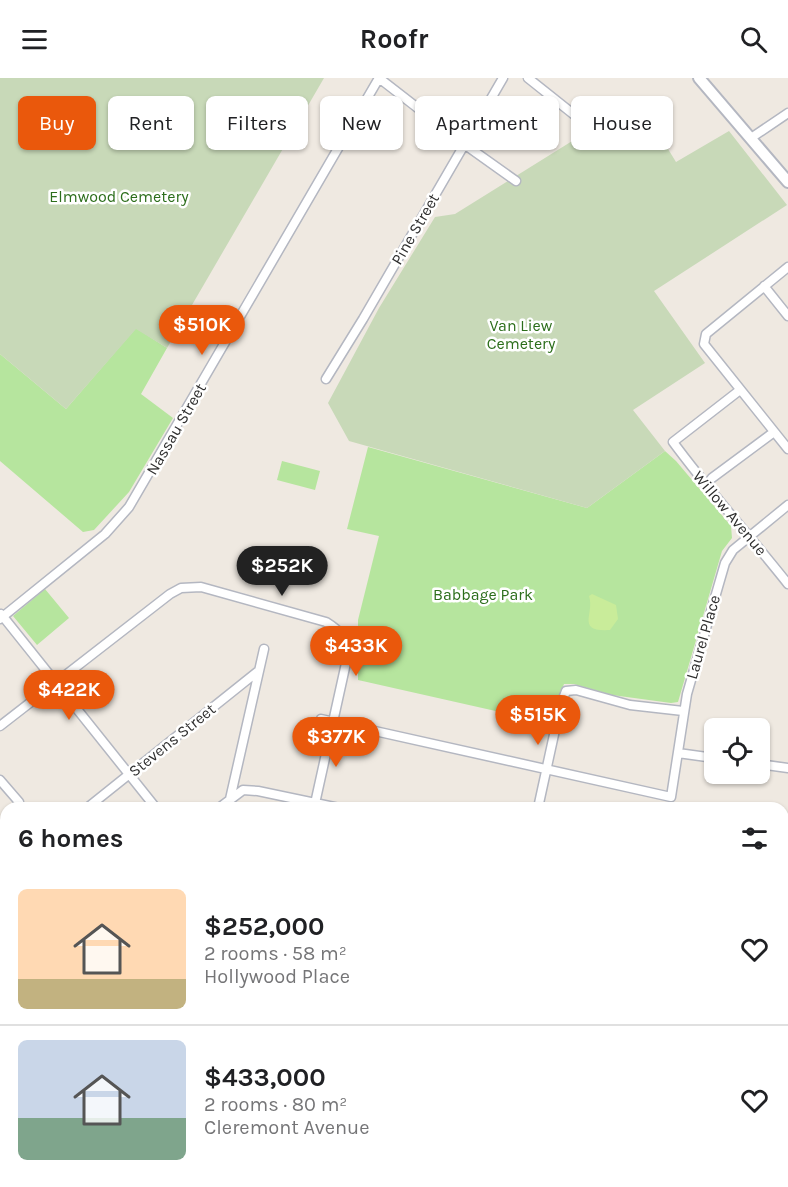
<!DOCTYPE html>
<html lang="en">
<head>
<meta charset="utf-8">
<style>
	:root { --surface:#fff; --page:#f6f6f6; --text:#202124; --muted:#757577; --line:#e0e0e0; --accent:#ea580c }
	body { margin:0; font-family:Karla,sans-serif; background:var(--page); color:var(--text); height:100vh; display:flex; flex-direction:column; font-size:22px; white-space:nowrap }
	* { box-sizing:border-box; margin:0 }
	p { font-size:20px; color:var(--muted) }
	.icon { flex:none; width:33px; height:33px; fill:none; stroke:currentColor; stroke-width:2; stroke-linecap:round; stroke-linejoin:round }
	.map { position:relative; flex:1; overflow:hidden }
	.panel { position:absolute; left:0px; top:724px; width:789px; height:386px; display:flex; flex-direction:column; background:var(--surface); border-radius:18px 18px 0 0; box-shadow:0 2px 4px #0004 }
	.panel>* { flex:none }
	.hud { position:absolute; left:18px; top:18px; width:753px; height:54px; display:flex; gap:12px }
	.tools { position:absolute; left:704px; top:640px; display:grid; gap:12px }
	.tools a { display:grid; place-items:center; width:66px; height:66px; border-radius:9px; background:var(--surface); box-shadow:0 2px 4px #0004; font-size:30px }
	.price { position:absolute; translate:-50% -51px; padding:0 14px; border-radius:21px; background:var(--accent); color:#fff; font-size:20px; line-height:39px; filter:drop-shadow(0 2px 3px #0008) }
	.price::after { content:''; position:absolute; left:50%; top:36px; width:18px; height:14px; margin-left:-9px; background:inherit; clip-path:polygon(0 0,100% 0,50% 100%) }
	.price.selected { background:#222; color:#fff }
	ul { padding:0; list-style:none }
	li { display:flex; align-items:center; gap:18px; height:150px; padding:0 18px }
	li+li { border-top:2px solid var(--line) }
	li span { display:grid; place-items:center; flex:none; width:168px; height:120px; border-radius:9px; color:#555 }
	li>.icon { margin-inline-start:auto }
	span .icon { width:72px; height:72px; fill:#fffc; stroke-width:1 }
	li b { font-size:26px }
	h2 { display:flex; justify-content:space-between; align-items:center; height:72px; padding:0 18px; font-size:26px }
	.pill { padding:0 21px; border-radius:9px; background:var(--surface); box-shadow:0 2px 4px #0004; font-size:21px; line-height:54px }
	.pill.selected { background:var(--accent); color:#fff }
	header { display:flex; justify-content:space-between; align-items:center; height:78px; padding:0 18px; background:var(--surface); font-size:27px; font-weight:700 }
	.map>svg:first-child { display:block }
</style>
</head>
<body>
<header><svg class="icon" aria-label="menu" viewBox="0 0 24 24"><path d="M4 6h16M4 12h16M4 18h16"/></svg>Roofr<svg class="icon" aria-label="search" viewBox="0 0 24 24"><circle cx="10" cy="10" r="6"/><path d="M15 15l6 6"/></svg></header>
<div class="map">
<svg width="788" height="1109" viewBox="0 0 788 1109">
	<rect width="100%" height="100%" fill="#efe9e1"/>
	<!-- green -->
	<path fill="#b6e59e" d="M136,250l31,20 -26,46 32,24 -44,74 -35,38 -11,2 -83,-71v-107l66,55z
		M368,369l219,61 78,-57 11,10 55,65 1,12 -10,13 -44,151 -7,1 -59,-8 -38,-11h-10l-15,39 -191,-43v-60l21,-84 -32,-7z
		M282,383l38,10 -5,19 -38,-10z
		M45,511l24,29 -32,27 -24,-29z
		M783,743l5,1v136l-5,-2z"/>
	<!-- cemetery -->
	<path fill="#c8d9b8" d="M0,0h324l-157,270 -31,-19 -70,80 -66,-55z
		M638,22l38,62 53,-31 58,74 -133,86 51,72 -72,47 32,41 -78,57 -238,-67 -21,-38 51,-95 56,-91 20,-3z"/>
	<!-- pitch -->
	<path fill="#c9ec9a" d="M592,516l24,11 2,14 -8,11c-35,2 -15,-16 -21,-34z"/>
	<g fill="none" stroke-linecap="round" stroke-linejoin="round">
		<defs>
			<path id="minor" d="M379,0l85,66 52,37
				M528,0l59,47
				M751,60l37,-25
				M788,189l-82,67 -2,10 84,105
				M764,208l24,30
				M326,301l37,-60 140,-241
				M740,312l-67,52c36,49 77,94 115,142
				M712,400l62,-46
				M1,536l155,194
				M0,541l105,-85 24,-27 250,-429
				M321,641l350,78 16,-103 38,-131 8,-13 55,-45
				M0,648l170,-132 11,-6 20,-1 125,35c13,8 22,17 22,32l-34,154
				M678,675l36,5
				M759,686l29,4
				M0,702l19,22
				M87,730l170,-136
				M219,730l24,-18 15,1 81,17
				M228,730l36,-159
				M538,730l22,-101 6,-16 10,-1 54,15 53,6
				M0,800l6,-5
				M0,843l6,7
				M0,906l6,-5
				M0,1017l6,-5
				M783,1038l5,2
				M741,1104l28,5
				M17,1109l7,-5
				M132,1109l1,-5
				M143,1109l1,-5
				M229,1109l1,-5
				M455,1109l1,-5
				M544,1109l1,-5"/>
			<path id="tertiary" d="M699,0l89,104
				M782,1109l6,-12"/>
		</defs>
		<!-- minor casing -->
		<use href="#minor" stroke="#b4b7c1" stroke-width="11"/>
		<!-- tertiary casing -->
		<use href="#tertiary" stroke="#b4b7c1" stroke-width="14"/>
		<!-- minor -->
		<use href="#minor" stroke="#fff" stroke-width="8"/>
		<!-- tertiary -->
		<use href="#tertiary" stroke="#fff" stroke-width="10"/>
	</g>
	<g text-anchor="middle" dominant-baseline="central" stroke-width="5" stroke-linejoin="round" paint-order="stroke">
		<!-- park labels -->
		<g font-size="16" fill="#2c6e1b" stroke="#fff">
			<text x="119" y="118">Elmwood Cemetery</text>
			<text x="521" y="247">Van Liew<tspan x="521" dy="18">Cemetery</tspan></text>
			<text x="483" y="516">Babbage Park</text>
		</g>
		<!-- street labels -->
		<g font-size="16" fill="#2e2e2e" stroke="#fff">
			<text transform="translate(415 151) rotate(-60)">Pine Street</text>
			<text transform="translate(176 351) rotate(-60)">Nassau Street</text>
			<text transform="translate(730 435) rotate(50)">Willow Avenue</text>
			<text transform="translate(703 559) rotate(-74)">Laurel Place</text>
			<text transform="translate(172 662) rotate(-39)">Stevens Street</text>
		</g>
	</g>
</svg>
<div class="tools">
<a><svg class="icon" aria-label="locate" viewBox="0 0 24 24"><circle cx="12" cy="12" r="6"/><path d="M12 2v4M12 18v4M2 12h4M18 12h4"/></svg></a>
</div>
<b class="price" style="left:202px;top:278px">$510K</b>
<b class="price selected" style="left:282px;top:519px">$252K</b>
<b class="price" style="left:356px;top:599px">$433K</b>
<b class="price" style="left:69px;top:643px">$422K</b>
<b class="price" style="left:538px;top:668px">$515K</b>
<b class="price" style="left:336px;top:690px">$377K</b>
<div class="hud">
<a class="pill selected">Buy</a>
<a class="pill">Rent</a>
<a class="pill">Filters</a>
<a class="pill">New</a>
<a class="pill">Apartment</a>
<a class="pill">House</a>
</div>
<section class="panel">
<h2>6 homes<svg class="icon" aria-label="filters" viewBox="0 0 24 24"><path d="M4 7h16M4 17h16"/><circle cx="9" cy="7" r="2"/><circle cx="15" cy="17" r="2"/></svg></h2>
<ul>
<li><span style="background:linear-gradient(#ffd9b3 75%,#c2b280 0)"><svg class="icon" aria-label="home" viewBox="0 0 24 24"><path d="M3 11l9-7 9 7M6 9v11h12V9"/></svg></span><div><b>$252,000</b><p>2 rooms · 58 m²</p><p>Hollywood Place</p></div><svg class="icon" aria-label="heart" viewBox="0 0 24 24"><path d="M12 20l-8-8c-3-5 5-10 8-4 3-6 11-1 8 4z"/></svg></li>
<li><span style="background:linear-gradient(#c9d6e8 65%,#7fa58c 0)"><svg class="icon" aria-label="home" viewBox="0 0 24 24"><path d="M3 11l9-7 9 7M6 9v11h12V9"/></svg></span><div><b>$433,000</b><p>2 rooms · 80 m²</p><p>Cleremont Avenue</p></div><svg class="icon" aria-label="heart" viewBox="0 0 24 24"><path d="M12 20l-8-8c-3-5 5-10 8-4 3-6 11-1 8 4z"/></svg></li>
</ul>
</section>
</div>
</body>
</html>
